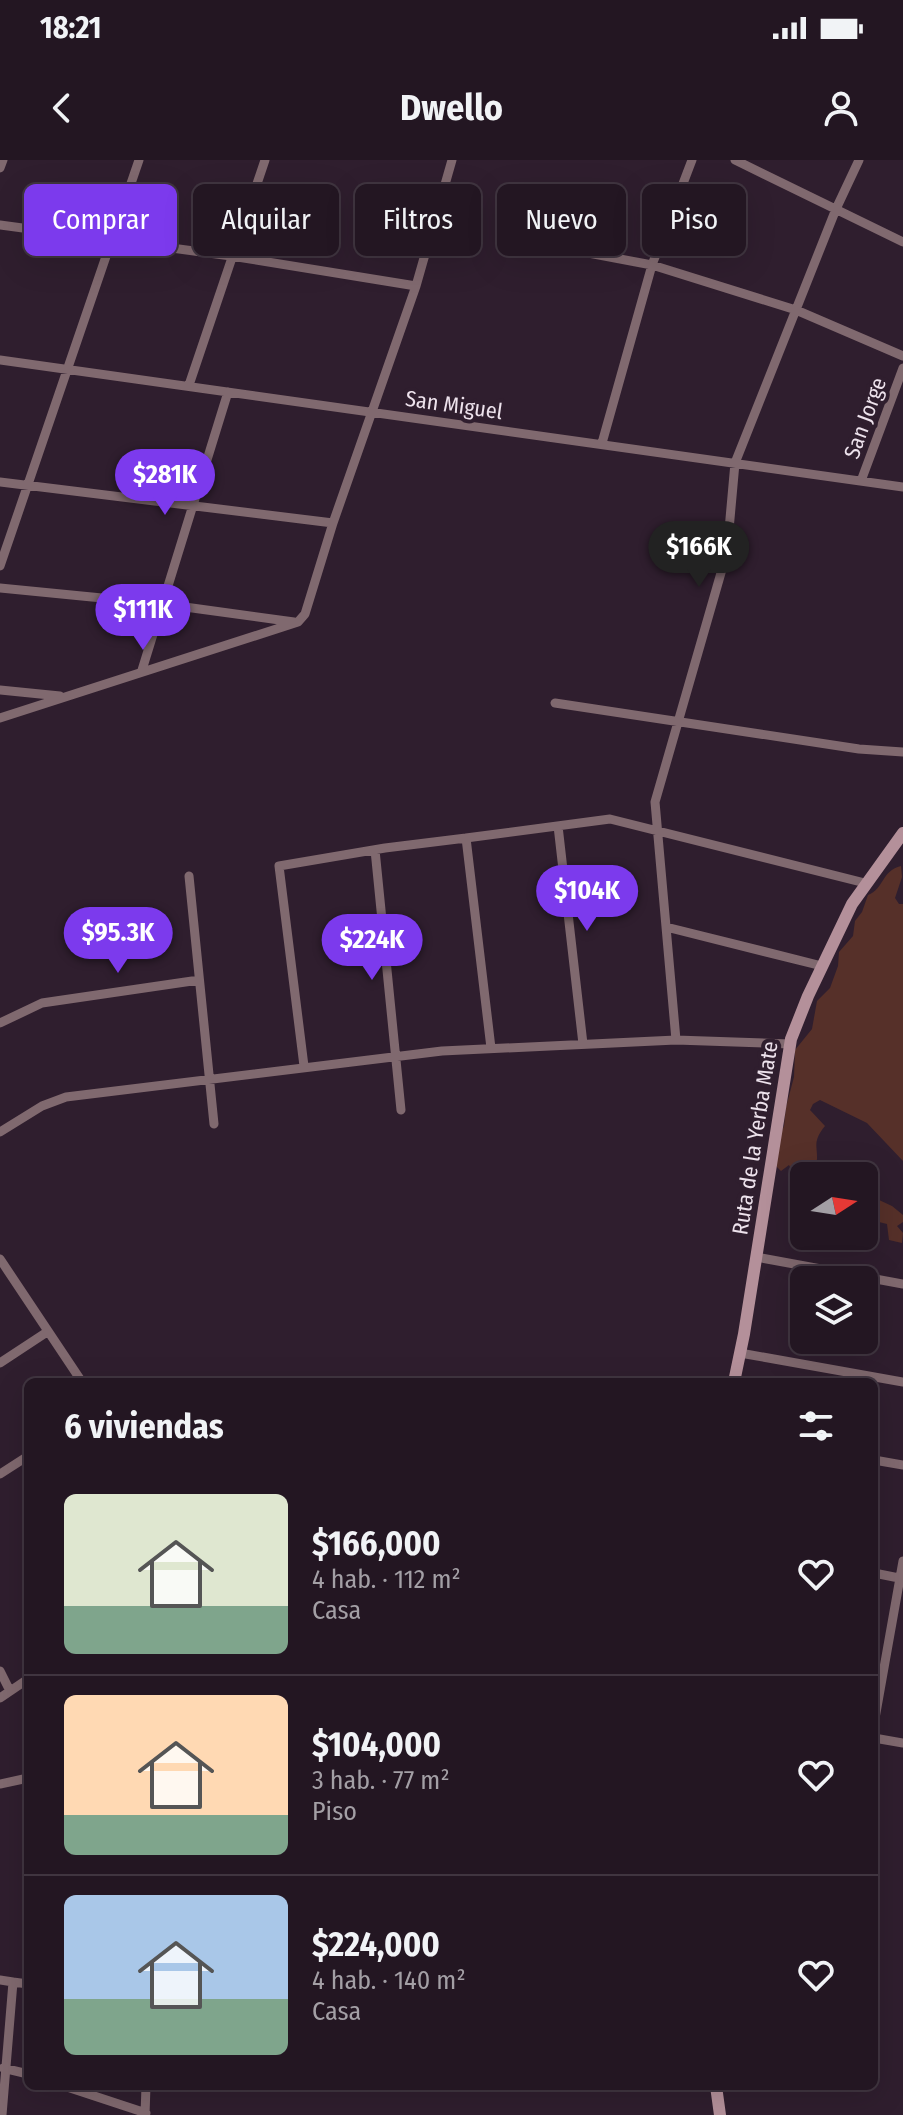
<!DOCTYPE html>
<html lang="es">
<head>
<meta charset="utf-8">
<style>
	:root { --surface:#231622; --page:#2f232f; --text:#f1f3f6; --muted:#a39fa5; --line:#403540; --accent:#7c3aed }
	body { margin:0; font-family:"Fira Sans Condensed",sans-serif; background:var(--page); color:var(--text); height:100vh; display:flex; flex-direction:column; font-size:30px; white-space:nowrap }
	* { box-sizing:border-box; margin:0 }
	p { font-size:26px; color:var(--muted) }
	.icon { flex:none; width:44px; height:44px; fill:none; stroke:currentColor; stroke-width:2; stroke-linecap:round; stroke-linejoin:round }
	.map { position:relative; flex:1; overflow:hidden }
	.drawer { position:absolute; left:24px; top:1218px; width:854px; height:712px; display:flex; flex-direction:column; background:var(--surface); border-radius:12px; box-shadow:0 8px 32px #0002,0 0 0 2px var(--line) }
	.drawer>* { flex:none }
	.top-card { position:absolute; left:24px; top:24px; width:856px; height:72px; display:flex; gap:16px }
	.needle { width:52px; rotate:78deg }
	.fabs { position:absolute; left:790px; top:1002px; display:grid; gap:16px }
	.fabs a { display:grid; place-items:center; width:88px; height:88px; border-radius:12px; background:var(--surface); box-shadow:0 8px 32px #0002,0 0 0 2px var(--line); font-size:40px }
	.price { position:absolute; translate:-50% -68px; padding:0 18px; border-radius:28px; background:var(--accent); color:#fff; font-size:26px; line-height:52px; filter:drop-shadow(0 2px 4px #0008) }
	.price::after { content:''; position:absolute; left:50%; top:48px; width:24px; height:18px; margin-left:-12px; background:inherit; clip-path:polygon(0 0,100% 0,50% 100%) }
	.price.on { background:#222; color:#fff }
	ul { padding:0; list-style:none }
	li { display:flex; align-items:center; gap:24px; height:200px; padding:0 40px }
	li+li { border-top:2px solid var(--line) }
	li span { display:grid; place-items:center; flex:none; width:224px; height:160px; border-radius:12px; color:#555 }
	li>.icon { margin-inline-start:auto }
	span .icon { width:96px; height:96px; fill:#fffc; stroke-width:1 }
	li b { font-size:34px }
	h2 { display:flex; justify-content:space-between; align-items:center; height:96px; padding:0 40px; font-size:34px }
	.tag { padding:0 28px; border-radius:12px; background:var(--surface); box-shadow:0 8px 32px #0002,0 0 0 2px var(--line); font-size:28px; line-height:72px }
	.tag.on { background:var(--accent); color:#fff }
	.status { display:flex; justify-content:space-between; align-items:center; height:56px; padding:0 40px; background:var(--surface); direction:ltr }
	.status svg { height:22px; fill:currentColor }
	header { display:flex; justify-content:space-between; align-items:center; height:104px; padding:0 40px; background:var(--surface); font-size:36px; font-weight:700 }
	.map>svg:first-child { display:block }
</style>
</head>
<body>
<div class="status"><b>18:21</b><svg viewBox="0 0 49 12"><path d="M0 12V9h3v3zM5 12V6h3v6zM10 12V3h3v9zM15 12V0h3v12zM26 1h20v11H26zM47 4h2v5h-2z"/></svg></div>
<header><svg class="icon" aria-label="back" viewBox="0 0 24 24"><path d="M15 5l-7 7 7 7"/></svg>Dwello<svg class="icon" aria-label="person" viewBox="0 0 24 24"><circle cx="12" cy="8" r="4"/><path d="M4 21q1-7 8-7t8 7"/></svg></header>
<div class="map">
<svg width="903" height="1955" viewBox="0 0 903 1955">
	<rect width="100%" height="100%" fill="#2f1e2e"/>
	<!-- green -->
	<path fill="#563029" d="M901,706l1,11 -7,21 4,6h4v257l-36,-38 -47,-23 -7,4 -3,6 15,16c-15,18 -5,22 -9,40l13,8 11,2 -45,1 -6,-12 -8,6 -5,-5 3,-29 5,-11 2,-19 8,-30 1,-27 17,-21 5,-28 13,-13 8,-22 1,-14 14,-16 2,-15 7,-9 6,-17c16,-6 14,-25 33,-29z
		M864,1033l28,13 11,9v7l-6,4 6,7 -1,10 -13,-3 -2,-16 -8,-2 -4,-8 -11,-2z"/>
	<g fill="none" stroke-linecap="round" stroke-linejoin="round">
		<!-- street -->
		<path stroke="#80696f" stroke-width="9" d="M735,0l168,82
			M0,8l3,-8
			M0,65l231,31 185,30
			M535,83l117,22 144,45 107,46
			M0,200l903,127
			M189,225l76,-225
			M602,283l50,-178 40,-105
			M861,321l42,-113
			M0,322l333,41
			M0,406l139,-406
			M0,428l163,16 131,18
			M298,462l7,-8 28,-91 83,-237 36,-126
			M142,510l86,-278
			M0,530l60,6
			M555,543l304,46 44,3
			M0,558l298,-96
			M558,666l25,218
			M466,678l144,-19 255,64
			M375,690l26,260
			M189,716l25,248
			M666,767l156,39
			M0,863l42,-20 157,-23
			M676,880l-21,-238 72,-250 8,-89 101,-254 23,-49
			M304,906l-25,-200 106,-18 81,-10 25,210
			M0,972l42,-26 24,-9 376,-46 234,-11 114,4
			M756,1097l147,27
			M0,1099l82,123
			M740,1193l163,29
			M0,1203l47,-31
			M874,1300l29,5
			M0,1314l28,-18
			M874,1413l25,5
			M0,1511l10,20
			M0,1538l28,-19
			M874,1564l29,-163
			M874,1578l29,5
			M0,1624l28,-6
			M0,1820l13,2 -11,133
			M13,1822l15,2
			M3,1908l25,6
			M64,1926l82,27
			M145,1955l1,-29"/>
		<!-- secondary -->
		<path stroke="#b4909a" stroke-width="12" d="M734,1222l10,-48 47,-295 17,-43 44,-92 51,-71
			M716,1926l4,29"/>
	</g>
	<g text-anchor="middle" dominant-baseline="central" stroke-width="8" stroke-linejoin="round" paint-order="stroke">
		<!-- street labels -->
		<g font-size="22" fill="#ede2ec" stroke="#2f1e2e">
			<text transform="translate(454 245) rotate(8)">San Miguel</text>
			<text transform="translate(865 258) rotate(-70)">San Jorge</text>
			<text transform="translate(755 978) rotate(-81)">Ruta de la Yerba Mate</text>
		</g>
	</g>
</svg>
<div class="fabs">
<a><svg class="needle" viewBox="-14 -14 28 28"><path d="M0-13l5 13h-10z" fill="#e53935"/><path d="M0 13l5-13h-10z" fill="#a39fa5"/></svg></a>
<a><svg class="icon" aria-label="layers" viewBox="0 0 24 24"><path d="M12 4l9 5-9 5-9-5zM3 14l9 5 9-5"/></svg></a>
</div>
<b class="price" style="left:165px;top:357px">$281K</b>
<b class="price on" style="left:699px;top:429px">$166K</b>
<b class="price" style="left:143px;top:492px">$111K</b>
<b class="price" style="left:587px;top:773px">$104K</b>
<b class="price" style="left:118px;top:815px">$95.3K</b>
<b class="price" style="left:372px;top:822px">$224K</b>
<div class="top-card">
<a class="tag on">Comprar</a>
<a class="tag">Alquilar</a>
<a class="tag">Filtros</a>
<a class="tag">Nuevo</a>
<a class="tag">Piso</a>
</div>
<section class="drawer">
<h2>6 viviendas<svg class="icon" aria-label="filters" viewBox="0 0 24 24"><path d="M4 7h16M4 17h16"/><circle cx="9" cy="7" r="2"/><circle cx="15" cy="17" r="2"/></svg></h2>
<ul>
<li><span style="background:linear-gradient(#dfe7d0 70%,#7fa58c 0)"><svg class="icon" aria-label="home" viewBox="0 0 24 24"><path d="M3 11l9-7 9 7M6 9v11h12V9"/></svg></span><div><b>$166,000</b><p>4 hab. · 112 m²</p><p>Casa</p></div><svg class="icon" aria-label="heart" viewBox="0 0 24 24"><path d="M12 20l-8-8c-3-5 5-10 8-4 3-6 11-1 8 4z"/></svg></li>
<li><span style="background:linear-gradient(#ffd9b3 75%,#7fa58c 0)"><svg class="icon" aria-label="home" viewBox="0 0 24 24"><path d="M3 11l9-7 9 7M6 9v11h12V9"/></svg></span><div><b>$104,000</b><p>3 hab. · 77 m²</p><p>Piso</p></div><svg class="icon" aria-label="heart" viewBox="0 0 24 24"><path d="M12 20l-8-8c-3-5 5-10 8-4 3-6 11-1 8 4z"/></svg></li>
<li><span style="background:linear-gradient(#a9c7e8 65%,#7fa58c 0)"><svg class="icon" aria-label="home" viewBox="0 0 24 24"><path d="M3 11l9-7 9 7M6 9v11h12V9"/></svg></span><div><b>$224,000</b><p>4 hab. · 140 m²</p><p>Casa</p></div><svg class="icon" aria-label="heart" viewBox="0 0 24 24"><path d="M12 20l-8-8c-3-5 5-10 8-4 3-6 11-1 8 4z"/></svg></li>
</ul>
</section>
</div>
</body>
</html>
